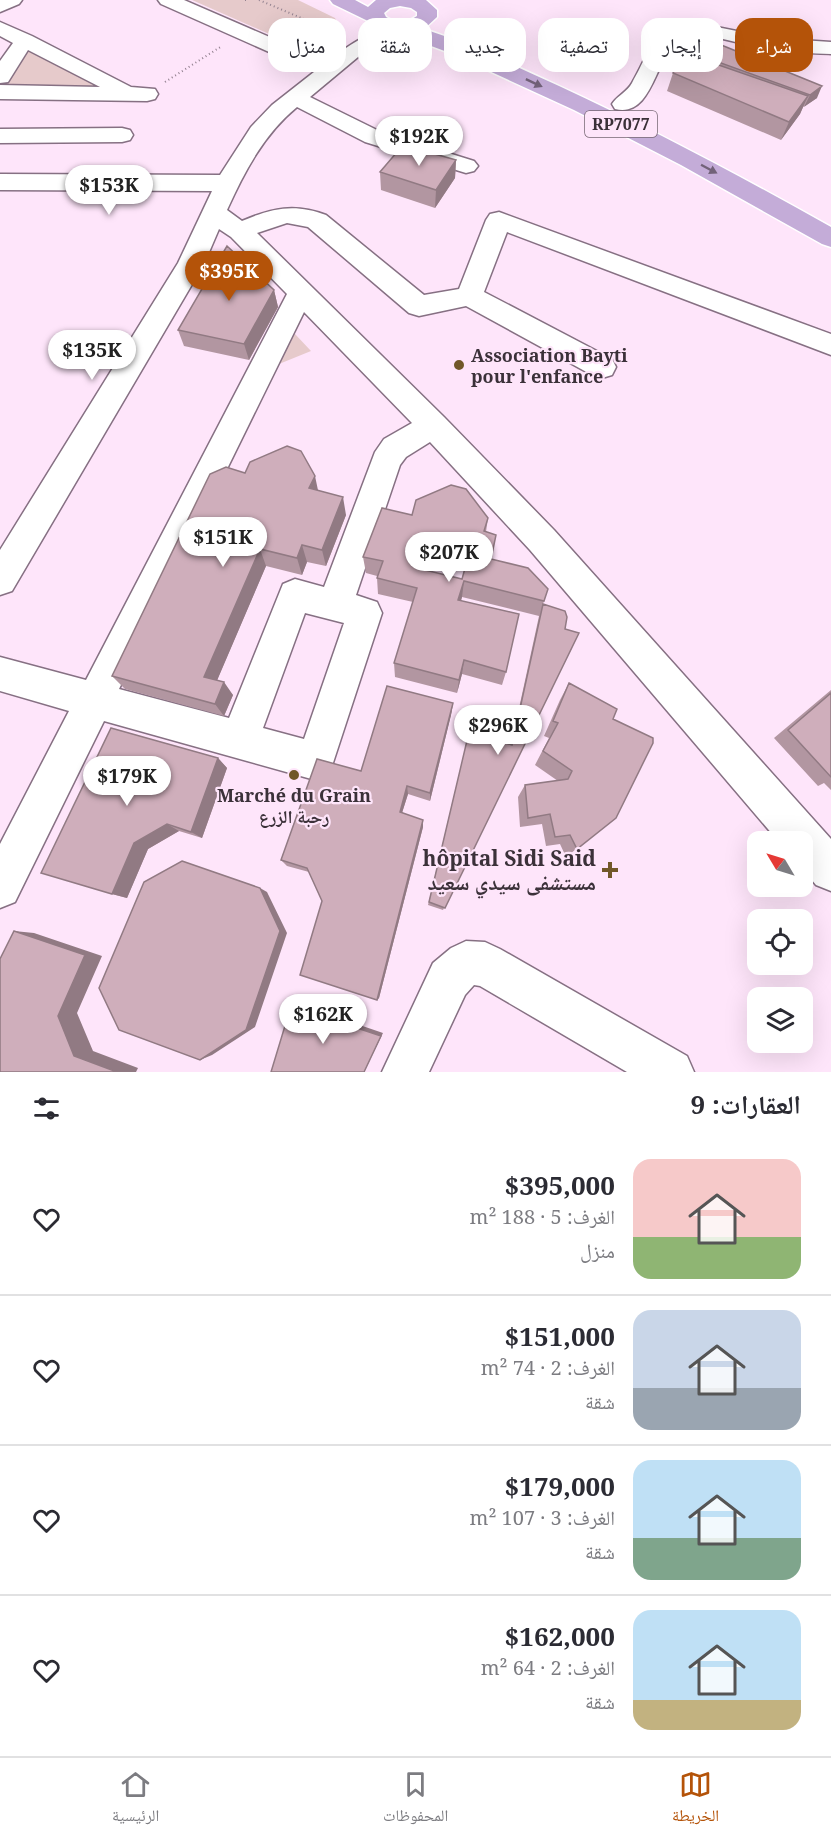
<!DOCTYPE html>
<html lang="ar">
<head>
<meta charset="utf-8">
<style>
	:root { --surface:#fff; --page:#f2f2f3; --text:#2b2b33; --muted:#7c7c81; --line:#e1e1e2; --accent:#b45309 }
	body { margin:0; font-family:"Noto Serif","Noto Naskh Arabic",serif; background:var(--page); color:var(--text); direction:rtl; height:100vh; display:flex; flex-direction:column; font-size:22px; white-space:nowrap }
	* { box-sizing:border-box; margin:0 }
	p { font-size:20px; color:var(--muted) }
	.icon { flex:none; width:33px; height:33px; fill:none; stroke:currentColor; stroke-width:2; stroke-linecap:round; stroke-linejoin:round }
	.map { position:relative; height:1072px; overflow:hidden; direction:ltr }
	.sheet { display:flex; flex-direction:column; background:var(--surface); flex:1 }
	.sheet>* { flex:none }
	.banner { position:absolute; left:18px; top:18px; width:795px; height:54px; direction:rtl; display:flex; gap:12px }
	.needle { width:39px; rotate:308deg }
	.fabs { position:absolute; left:747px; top:831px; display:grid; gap:12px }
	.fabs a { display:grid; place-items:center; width:66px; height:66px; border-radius:12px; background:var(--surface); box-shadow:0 6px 24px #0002; font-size:30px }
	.price { position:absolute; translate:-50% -51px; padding:0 14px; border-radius:21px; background:#fff; color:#222; font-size:20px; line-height:39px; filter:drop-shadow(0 2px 3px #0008) }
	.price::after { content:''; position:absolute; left:50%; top:36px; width:18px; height:14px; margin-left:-9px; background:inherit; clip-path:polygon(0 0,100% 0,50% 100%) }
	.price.current { background:var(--accent); color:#fff }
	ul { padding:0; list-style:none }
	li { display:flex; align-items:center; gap:18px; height:150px; padding:0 30px }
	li+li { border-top:2px solid var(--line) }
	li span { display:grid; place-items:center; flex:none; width:168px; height:120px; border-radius:18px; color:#555 }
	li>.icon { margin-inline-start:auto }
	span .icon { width:72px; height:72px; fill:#fffc; stroke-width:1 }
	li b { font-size:26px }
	h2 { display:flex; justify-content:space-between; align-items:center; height:72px; padding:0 30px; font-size:26px }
	.tag { padding:0 21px; border-radius:18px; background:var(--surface); box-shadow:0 6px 24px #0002; font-size:21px; line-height:54px }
	.tag.current { background:var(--accent); color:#fff }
	.tabs { display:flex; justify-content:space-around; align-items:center; height:84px; border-top:2px solid var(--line); background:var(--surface); font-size:16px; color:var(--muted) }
	.tabs a { display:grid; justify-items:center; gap:3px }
	.tabs .current { color:var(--accent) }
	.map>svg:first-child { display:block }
</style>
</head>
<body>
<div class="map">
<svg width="831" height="1072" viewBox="0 0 831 1072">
	<rect width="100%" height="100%" fill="#fee5fa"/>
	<!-- green -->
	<path fill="#e6cacb" d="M192,0h106l37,18 5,11c-10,16 -30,17 -48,15z
		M27,45l83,43 -108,-1z
		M295,334l16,17 -32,13 13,-29z"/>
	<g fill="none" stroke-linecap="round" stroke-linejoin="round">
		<defs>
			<path id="minor" d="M0,0h22l-3,4 -19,8z
				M158,0h26l143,62c16,-13 59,-43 79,-38l3,4 -3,4 -48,25 -48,40 71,35 93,29 4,5 -4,5 -8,2 -101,-31 -68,-35c-33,27 -53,65 -70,103l15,11c30,-13 53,-18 84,-6l98,80 35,-6 27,-69 4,-6 9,-2 332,122v21l-324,-123 -23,60 128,67 4,8 -4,8 -10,3 -10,-3 -126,-69 -47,10 -10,-3 -101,-86 -21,-4 -30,10 187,184 110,113 277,309v52l-15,-6 -14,-17v-26h-23l-249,-292 -100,-108 -24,15 -6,8 -44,130 21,7 5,11 -53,162 -14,5 -211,-59 -89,181 -15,6v-64l69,-133 -69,-20v-34l86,23 201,-386 -56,-57 -12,-8 -15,35 -192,327 -12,4v-45l178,-287 34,-72 -212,-1v-16l220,1 31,-48 21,-22 42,-33 -153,-68zM304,312l108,111 -28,16 -9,13 -51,135 -29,-8 -12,5 -54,134 -110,-29zM305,613l39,10 -40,116 -41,-11z
				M0,22l32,14 99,51 24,2 3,5 -3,5 -8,2 -147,-2v-14l100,2 -72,-37 -20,32 -8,1v-22l13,-18 -13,-7z
				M702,24l69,14 60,4v12c-20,-1 -41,-1 -60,-4 -24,-3 -64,-20 -87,-12 -29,9 -28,81 -69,71l-3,-5c5,-8 15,-12 20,-21 23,-40 17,-55 70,-59z
				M122,128l8,2 3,5 -3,5 -8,2 -122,1v-14z
				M466,941l19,1 15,7 187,107 7,16h-67l-147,-86 -6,-1 -9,10 -36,77h-47l51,-109 18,-15z"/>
			<path id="major" d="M330,0h25l13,7 8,-7h50l11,10v7l-13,12c46,15 91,37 135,57 93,43 183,91 272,141v20l-9,-3 -141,-79 -107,-55 -124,-57 -51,-19 -24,-6 -7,-7 -35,-17zM400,6l11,2 6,4v4c-10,7 -20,8 -31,1l-2,-4 6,-5z"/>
		</defs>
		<!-- minor casing -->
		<use href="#minor" stroke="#867083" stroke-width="3"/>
		<!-- major casing -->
		<use href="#major" stroke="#fff" stroke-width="3"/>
		<!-- path -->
		<path stroke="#938290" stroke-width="2" stroke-dasharray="1 3" stroke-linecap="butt" d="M245,0h4
			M259,0l47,20 -10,17
			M165,82l57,-36"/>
		<!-- minor -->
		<use href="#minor" fill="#fff" fill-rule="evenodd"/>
		<!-- major -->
		<use href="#major" fill="#c4acd8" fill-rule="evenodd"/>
	</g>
	<!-- wall -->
	<path fill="#b296a1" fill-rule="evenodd" d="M704,38l113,60 -14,9 -3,7 -19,26 -114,-49 6,-18 19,-18z
		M456,160l-1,18 -20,30 -54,-18 -1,-18z
		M274,290l4,17 -29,53 -65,-14 -6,-16z
		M318,491l28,24 -20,51 -19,-4 -5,13 -36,-9 -49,114 16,15 -9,21 -99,-27 -13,-13z
		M412,515l76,3 -2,14 5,27 53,42 -1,3 22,25 14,4 -136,277 -15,-5 41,-173 42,13 28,-129 -77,-19 -1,4 45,71 -4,13 -40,-11 -5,19 -62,-16 -1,-14 19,-61 -35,-8 -1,-16v-2l-11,-3 -3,-16zM434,556l32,7 -4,16 -33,-8z
		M569,683l44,36 3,99 -50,39 -6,-13 -14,2 -4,-22 -22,3 -2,-30 7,-12 33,-4 -23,-16 14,-27 -5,-2 16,-36z
		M831,690v100l-7,-7 -6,3 -44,-48z
		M453,703l-2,12 -21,86 -22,-7 -6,19 21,14 -44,171 -2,2 -55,-99 -13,-29 -22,-6 -6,-6 80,-89z
		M218,758l9,10 -25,70 -23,-7 -31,18 -21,49 -15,-4z"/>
	<!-- shaded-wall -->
	<path fill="#917a83" d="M822,86l-5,12 -13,9 6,-12z
		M808,96l-8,18 -19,26 8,-18z
		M456,160l-1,18 -20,30 1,-18z
		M274,290l4,17 -29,53 -5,-16z
		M315,476l4,19 -10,-7z
		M343,497l3,18 -20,51 -4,-16z
		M435,538l-1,18 -9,31v-17z
		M302,545l5,17 -5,13 -5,-17z
		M260,549l6,17 -53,124 -9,-13z
		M464,581l-2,16 -6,19 2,-16z
		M464,660l-2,14 -5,19 2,-13z
		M224,682l9,13 -9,21 -9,-12z
		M453,703l-2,12 -21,86v-8z
		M218,758l9,10 -25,70 -11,-6z
		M407,786l1,8 -8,25v-7z
		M423,820v7l-44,171 -2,2z
		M167,824l12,7 -31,18 -21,49 -15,-4 22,-51z
		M260,888l7,4 20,41 -32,94 -43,28 -12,5z
		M14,931l20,2 68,23 -25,57 16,38 45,17 -2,4h-19l-43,-16z
		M298,1004l85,29 -19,39 -73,-66z"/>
	<!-- building -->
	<path fill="#cfaebb" stroke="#917a83" stroke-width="1.5" fill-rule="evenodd" d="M704,38l118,48 -12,9 -117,-42z
		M687,54l121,42 -19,26 -116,-49z
		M403,145l53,15 -20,30 -56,-18z
		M227,246l47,44 -30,54 -66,-14z
		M287,446l14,5 14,25 -6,12 34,9 -21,53 -20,-5 -5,13 -37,-9 -56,128 20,5 -9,22 -103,-28 98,-202 16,-7 19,6 5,-11z
		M451,485l15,4 22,29 -4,13 12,4 -5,24 37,9 20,21 -4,12 -80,-20 -6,19 61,14 -13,58 -42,-12 -5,20 -65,-17 23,-75 -40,-10 6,-17 -20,-4 19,-49 30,7 4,-15zM435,538l36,9 -9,32 -37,-9z
		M543,604l22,7 2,6 -2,12 14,4 -134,275 -16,-6 40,-170 43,13z
		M569,683l48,26 -4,10 40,19v5l-37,75 -39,31 -7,-14 -15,2 -5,-23 -22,4 -3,-33 43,-6 4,-8 -29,-20 15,-28 -5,-2z
		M387,686l66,17 -23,90 -23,-7 -7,26 23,8 -46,180 -77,-25 22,-74 -15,-33 -26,-8 36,-101 44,12z
		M831,693v84l-43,-47z
		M111,728l107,30 -27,74 -24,-8 -33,19 -22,51 -71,-21z
		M182,861l78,27 20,43 -34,99 -46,30 -81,-30 -20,-42 45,-106z
		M14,931l71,24 -27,61 16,40 43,16h-117v-113z
		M291,1006l90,30 -17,36h-93z"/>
	<!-- one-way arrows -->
	<defs><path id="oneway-solid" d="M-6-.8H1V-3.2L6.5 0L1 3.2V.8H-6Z" transform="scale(1.5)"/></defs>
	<g fill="#726279">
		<use href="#oneway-solid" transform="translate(534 83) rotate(25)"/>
		<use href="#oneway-solid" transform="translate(709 169) rotate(28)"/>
	</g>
	<!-- markers -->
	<g fill="#715728" stroke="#fee5fa" stroke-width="2">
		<circle cx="459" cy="365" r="6"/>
		<circle cx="294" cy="775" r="6"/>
		<path d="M607 861h6v6h6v6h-6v6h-6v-6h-6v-6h6z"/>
	</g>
	<g text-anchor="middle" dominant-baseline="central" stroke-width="4.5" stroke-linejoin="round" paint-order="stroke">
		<!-- shield labels -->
		<rect fill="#fee5fa" stroke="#766773" stroke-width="1.5" x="585" y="111" width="72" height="26" rx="4.5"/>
		<g font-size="16" font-weight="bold" fill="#3b3139">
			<text x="621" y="124">RP7077</text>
		</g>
		<!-- poi labels -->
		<g font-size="18" font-weight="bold" fill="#3b3139" stroke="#fee5fa" text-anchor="start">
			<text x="471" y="355">Association Bayti<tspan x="471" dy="21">pour l'enfance</tspan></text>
			<text x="294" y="795" text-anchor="middle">Marché du Grain<tspan x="294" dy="21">رحبة الزرع</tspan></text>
		</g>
		<!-- near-poi labels -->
		<g font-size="21" font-weight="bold" fill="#3b3139" stroke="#fee5fa" text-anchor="end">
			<text x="596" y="858">hôpital Sidi Said<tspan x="596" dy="24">مستشفى سيدي سعيد</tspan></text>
		</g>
	</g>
</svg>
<div class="fabs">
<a><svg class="needle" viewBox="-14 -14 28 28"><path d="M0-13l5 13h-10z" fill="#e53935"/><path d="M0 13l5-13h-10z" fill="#7c7c81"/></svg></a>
<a><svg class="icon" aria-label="locate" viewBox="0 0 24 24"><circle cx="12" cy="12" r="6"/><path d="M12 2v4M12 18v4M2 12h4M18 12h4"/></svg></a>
<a><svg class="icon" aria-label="layers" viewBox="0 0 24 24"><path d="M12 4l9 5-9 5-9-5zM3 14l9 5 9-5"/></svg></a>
</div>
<b class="price" style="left:419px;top:167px">$192K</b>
<b class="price" style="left:109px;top:216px">$153K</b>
<b class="price current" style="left:229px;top:302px">$395K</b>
<b class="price" style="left:92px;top:381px">$135K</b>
<b class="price" style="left:223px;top:568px">$151K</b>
<b class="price" style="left:449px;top:583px">$207K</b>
<b class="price" style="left:498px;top:756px">$296K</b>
<b class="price" style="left:127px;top:807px">$179K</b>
<b class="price" style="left:323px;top:1045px">$162K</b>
<div class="banner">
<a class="tag current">شراء</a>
<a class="tag">إيجار</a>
<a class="tag">تصفية</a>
<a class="tag">جديد</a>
<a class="tag">شقة</a>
<a class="tag">منزل</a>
</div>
</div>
<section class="sheet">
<h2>العقارات: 9<svg class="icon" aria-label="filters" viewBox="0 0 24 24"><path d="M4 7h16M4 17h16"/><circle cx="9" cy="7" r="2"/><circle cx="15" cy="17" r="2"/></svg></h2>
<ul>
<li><span style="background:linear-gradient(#f6c9c9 65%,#8fb573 0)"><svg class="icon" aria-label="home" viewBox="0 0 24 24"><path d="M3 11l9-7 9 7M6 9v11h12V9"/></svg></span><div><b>$395,000</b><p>الغرف: 5 · 188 m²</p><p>منزل</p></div><svg class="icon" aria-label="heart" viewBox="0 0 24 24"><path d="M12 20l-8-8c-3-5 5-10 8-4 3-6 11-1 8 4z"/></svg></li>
<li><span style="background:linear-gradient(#c9d6e8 65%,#9aa5b1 0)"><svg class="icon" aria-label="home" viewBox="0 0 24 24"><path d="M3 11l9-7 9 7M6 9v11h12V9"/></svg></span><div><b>$151,000</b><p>الغرف: 2 · 74 m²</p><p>شقة</p></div><svg class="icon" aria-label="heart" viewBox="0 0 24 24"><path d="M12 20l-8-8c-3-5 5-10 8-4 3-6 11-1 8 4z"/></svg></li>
<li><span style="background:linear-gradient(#bfe0f5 65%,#7fa58c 0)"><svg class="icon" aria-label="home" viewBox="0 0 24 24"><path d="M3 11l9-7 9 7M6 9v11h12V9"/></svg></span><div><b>$179,000</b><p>الغرف: 3 · 107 m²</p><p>شقة</p></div><svg class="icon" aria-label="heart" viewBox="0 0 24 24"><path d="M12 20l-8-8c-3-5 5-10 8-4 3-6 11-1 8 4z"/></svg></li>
<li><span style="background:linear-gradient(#bfe0f5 75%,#c2b280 0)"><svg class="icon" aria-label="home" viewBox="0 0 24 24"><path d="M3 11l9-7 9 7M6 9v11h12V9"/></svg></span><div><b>$162,000</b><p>الغرف: 2 · 64 m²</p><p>شقة</p></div><svg class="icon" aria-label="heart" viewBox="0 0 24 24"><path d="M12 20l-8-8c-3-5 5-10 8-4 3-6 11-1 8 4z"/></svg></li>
</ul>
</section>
<nav class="tabs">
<a class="current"><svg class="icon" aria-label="map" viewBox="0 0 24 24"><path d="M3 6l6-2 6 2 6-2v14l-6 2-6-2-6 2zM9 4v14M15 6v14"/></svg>الخريطة</a>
<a><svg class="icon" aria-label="saved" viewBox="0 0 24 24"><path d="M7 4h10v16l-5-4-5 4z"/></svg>المحفوظات</a>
<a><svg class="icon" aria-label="home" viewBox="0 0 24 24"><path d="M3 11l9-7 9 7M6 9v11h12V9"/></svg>الرئيسية</a>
</nav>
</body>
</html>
